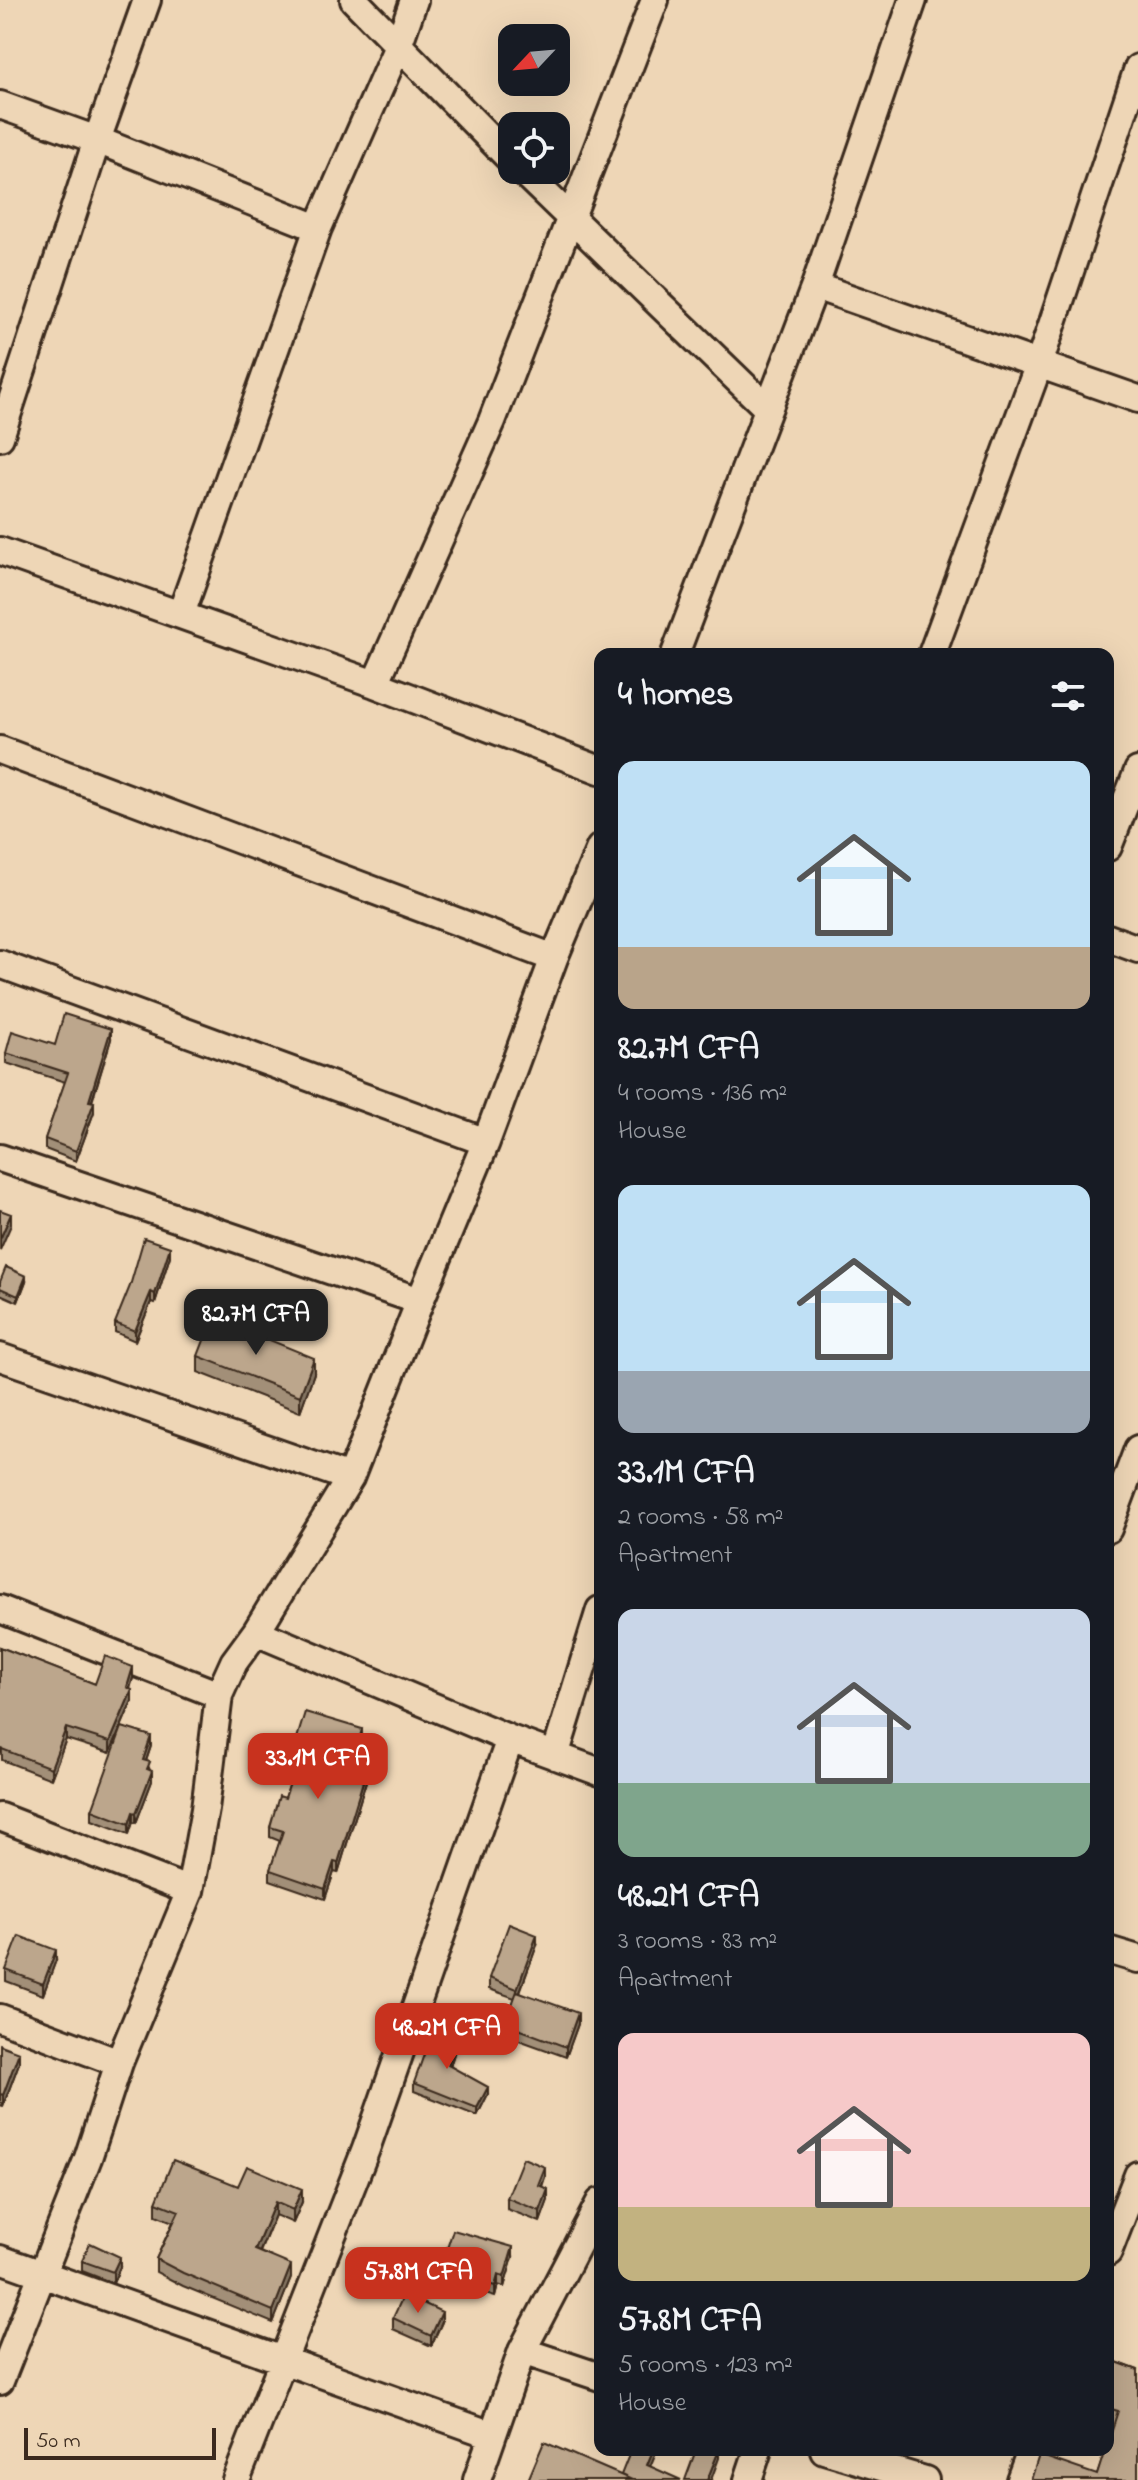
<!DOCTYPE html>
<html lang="en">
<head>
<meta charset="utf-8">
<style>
	:root { --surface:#171b24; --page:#20242c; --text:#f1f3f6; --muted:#9ea1a6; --accent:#c8321e }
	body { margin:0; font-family:"Indie Flower",sans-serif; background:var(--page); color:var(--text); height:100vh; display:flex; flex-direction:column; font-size:30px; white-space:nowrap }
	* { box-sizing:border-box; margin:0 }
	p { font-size:26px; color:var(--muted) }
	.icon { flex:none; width:44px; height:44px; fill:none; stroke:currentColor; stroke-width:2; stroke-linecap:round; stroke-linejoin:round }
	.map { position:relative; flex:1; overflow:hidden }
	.details { position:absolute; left:594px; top:648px; width:520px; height:1808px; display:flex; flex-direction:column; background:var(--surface); border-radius:16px; box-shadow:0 8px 32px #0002 }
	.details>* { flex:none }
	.needle { width:52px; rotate:244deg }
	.tools { position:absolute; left:498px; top:24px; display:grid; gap:16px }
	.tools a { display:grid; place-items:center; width:72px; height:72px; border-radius:16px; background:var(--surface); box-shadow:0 8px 32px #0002; font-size:40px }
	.scale { position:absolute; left:24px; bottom:20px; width:192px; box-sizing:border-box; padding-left:8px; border:4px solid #3b2a1e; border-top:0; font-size:22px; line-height:28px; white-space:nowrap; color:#3b2a1e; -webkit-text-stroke:6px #eed6b6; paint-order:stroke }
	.price { position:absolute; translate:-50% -68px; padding:0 18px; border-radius:16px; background:var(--accent); color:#fff; font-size:26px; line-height:52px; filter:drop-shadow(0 2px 4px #0008) }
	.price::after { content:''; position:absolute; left:50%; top:48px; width:24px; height:18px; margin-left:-12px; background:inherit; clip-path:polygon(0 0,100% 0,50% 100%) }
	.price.active { background:#222; color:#fff }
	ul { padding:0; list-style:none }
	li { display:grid; align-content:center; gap:16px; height:424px; padding:0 24px }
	li span { display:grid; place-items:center; height:248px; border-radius:16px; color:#555 }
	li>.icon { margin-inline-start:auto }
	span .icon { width:144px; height:144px; fill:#fffc; stroke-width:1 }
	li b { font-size:34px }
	h2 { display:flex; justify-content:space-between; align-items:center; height:96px; padding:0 24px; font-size:34px }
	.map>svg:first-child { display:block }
</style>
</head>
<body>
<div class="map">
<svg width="1138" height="2480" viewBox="0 0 1138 2480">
	<rect width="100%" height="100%" fill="#eed6b6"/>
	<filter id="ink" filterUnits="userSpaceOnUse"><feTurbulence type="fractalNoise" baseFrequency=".0125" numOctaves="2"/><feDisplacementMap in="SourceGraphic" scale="16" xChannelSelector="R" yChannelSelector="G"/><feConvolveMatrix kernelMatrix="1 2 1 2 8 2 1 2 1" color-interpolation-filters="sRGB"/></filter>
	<g filter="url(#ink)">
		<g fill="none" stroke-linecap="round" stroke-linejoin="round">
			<defs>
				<path id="minor" d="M354,0l158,161
					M0,105l97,35 221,88
					M521,170l246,238
					M815,286l323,113
					M0,437l97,-297 50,-140
					M0,551l375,133 225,86
					M181,614l137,-386 80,-182 16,-46
					M675,654l140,-368 98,-286
					M932,654l107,-290 99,-296
					M375,684l117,-263 163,-421
					M0,750l554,208
					M1108,847l30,-76
					M1108,938l30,11
					M0,964l486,178
					M0,1158l420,143
					M0,1357l350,121
					M1108,1529l30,-80
					M0,1609l219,86
					M256,1632l254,107 90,33
					M555,1756l45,-146
					M0,1817l190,74
					M1108,1950l30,9
					M0,2018l119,45
					M1108,2252l30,-77
					M0,2259l492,176
					M522,2351l78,26
					M0,2381l88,-223 31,-95 71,-172 15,-82 14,-114 15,-33 22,-30 94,-154 70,-177 66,-159 68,-184 46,-110
					M824,2450l101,30
					M236,2480l130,-331 144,-410
					M477,2480l45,-129 78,-149
					M748,2480l10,-30
					M1020,2480l11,-30"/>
			</defs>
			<!-- minor casing -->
			<use href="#minor" stroke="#3b2a1e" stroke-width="32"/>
			<!-- minor -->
			<use href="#minor" stroke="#eed6b6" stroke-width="26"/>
		</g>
		<!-- wall -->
		<path fill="#a28f78" stroke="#3b2a1e" stroke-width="2" d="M111,1039l-19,63 2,10 -18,49 -31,-12v-10l20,-57 -59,-19v-10l49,-8z
			M170,1256l-15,47 -4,-1 -16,39 -20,-9v-9z
			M26,1281l-8,21 -18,-8v-12z
			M198,1356l116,17 -14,39 -102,-40z
			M0,1647l95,37 38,-6 -3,11 2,12 -22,52 -44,-14 -15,40 -49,-19z
			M362,1739l-7,25 12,14 -29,95 -4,-1 -9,27 -55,-19v-10l10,-29 -10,-4v-10l15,-29 14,-42 -4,-1v-10z
			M151,1746l-5,15 4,9 2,11 -16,42 -3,-1 -4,12 -37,-14v-10z
			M537,1945l-17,47 58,32 -12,33 -61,-22v-11l10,-26 -26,-9v-11z
			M56,1960l-13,35 -37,-14v-11z
			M458,2041l-8,25 38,28 -11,22 -63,-25v-8z
			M0,2045l19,18 -16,43 -3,-1z
			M545,2177l-3,10 6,13 -8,22 -33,-13v-11z
			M238,2186l64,16 -9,21 -18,-8 -15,37 31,26 -18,45 -90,-37 -27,-14v-13l17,-37 -17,-7v-13z
			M513,2257l-9,30 -6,-2 -3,12 -55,-17v-10z
			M82,2261l38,6 -7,16 -31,-12z
			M393,2318l49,4 -11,24 -38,-17z
			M1108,2359l30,11 -41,105 16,-46 -5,-2z"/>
		<!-- shaded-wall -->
		<path fill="#847462" stroke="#3b2a1e" stroke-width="2" d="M111,1029v10l-22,71v-9z
			M94,1102v10l-18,49v-10z
			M11,1214v11l-11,25v-11z
			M170,1247v9l-15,47v-9z
			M26,1276v5l-8,21v-6z
			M151,1292v10l-16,39v-10z
			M314,1358v15l-14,39v-16z
			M133,1667v11l-6,20v-11z
			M132,1690v11l-22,52v-11z
			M66,1728v11l-15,40v-11z
			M362,1729v10l-9,34v-10z
			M151,1736v10l-8,24v-10z
			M367,1768v10l-29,95v-10z
			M152,1771v10l-16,42v-10z
			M133,1812v10l-4,12v-10z
			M334,1862v10l-9,27v-10z
			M537,1935v10l-20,54v-10z
			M56,1950v10l-13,35v-11z
			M578,2013v11l-12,33v-10z
			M458,2034v7l-10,32v-8z
			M19,2052v11l-16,43v-11z
			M488,2087v7l-11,22v-8z
			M545,2167v10l-7,19v-11z
			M302,2189v13l-9,21v-13z
			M548,2189v11l-8,22v-11z
			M275,2202v13l-20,48v-13z
			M513,2247v10l-9,30v-10z
			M120,2257v10l-7,16v-11z
			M291,2265v13l-18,45v-12z
			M498,2275v10l-3,12v-11z
			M442,2312v10l-11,24v-10z
			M653,2450h4l-10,24v-9z
			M719,2450v8l-8,22h-4z"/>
		<!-- building -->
		<path fill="#bca68c" stroke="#3b2a1e" stroke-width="2" d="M64,1014l47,15 -22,72 5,1 -18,49 -31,-12 23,-66 -62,-20 6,-22 43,14z
			M0,1210l11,4 -11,25z
			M144,1238l26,9 -15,47 -4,-2 -16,39 -20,-8 15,-37z
			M6,1267l20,9 -8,20 -18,-8v-6z
			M213,1317l101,41 -14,38 -102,-40z
			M0,1647l95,37 10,-28 28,11 -6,20 5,3 -22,52 -44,-14 -15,40 -49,-19 -2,5z
			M305,1712l57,17 -9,34 14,5 -29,95 -4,-1 -9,27 -55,-19 13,-39 -13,-4 9,-31 6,2 17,-51 -7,-2z
			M122,1727l29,9 -8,24 7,2 -3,7 5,2 -16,42 -3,-1 -4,12 -37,-14z
			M509,1924l28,11 -20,54 -28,-11z
			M19,1936l37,14 -13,34 -37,-14z
			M517,1991l61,22 -12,34 -61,-23z
			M434,2026l24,8 -10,31 40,22 -11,21 -63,-25z
			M0,2045l19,7 -16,43 -3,-1z
			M523,2158l22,9 -7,18 10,4 -8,22 -33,-13z
			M173,2160l65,26 9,-20 55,23 -9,21 -18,-8 -20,48 36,15 -18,46 -90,-38 -27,-14 23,-48 -23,-9z
			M453,2230l60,17 -9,30 -6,-2 -3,11 -55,-16z
			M90,2243l30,14 -7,15 -31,-11z
			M404,2294l38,18 -11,24 -38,-18z
			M1108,2359l30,11v110h-107l8,-25 58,20 8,-25h3v-8l10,-31 -10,-3z
			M544,2442l88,38h-104z
			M631,2450h22l-6,15 34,15h-49l-11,-5z
			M696,2450h23l-12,30h-22z"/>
	</g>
</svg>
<div class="tools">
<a><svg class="needle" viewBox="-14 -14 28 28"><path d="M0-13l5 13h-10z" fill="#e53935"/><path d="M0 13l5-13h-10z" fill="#9ea1a6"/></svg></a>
<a><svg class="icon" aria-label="locate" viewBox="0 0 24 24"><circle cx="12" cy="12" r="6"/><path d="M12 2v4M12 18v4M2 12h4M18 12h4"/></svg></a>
</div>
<div class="scale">50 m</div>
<b class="price active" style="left:256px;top:1357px">82.7M CFA</b>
<b class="price" style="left:318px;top:1801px">33.1M CFA</b>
<b class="price" style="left:447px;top:2071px">48.2M CFA</b>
<b class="price" style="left:418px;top:2315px">57.8M CFA</b>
<section class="details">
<h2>4 homes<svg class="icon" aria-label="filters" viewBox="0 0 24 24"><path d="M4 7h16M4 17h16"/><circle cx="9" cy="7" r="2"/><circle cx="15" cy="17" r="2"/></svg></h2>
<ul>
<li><span style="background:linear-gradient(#bfe0f5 75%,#b9a48a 0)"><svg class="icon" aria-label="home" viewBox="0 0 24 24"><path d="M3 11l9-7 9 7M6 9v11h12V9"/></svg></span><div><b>82.7M CFA</b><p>4 rooms · 136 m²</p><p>House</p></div></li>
<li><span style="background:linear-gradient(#bfe0f5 75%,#9aa5b1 0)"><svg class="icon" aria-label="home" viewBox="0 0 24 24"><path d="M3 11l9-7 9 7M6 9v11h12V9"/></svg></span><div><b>33.1M CFA</b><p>2 rooms · 58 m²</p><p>Apartment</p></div></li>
<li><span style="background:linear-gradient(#c9d6e8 70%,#7fa58c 0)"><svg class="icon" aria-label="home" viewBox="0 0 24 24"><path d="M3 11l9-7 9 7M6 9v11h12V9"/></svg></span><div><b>48.2M CFA</b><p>3 rooms · 83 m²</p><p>Apartment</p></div></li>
<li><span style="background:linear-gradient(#f6c9c9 70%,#c2b280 0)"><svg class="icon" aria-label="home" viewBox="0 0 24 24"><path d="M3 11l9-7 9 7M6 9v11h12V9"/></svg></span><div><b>57.8M CFA</b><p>5 rooms · 123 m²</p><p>House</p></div></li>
</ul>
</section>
</div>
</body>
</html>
